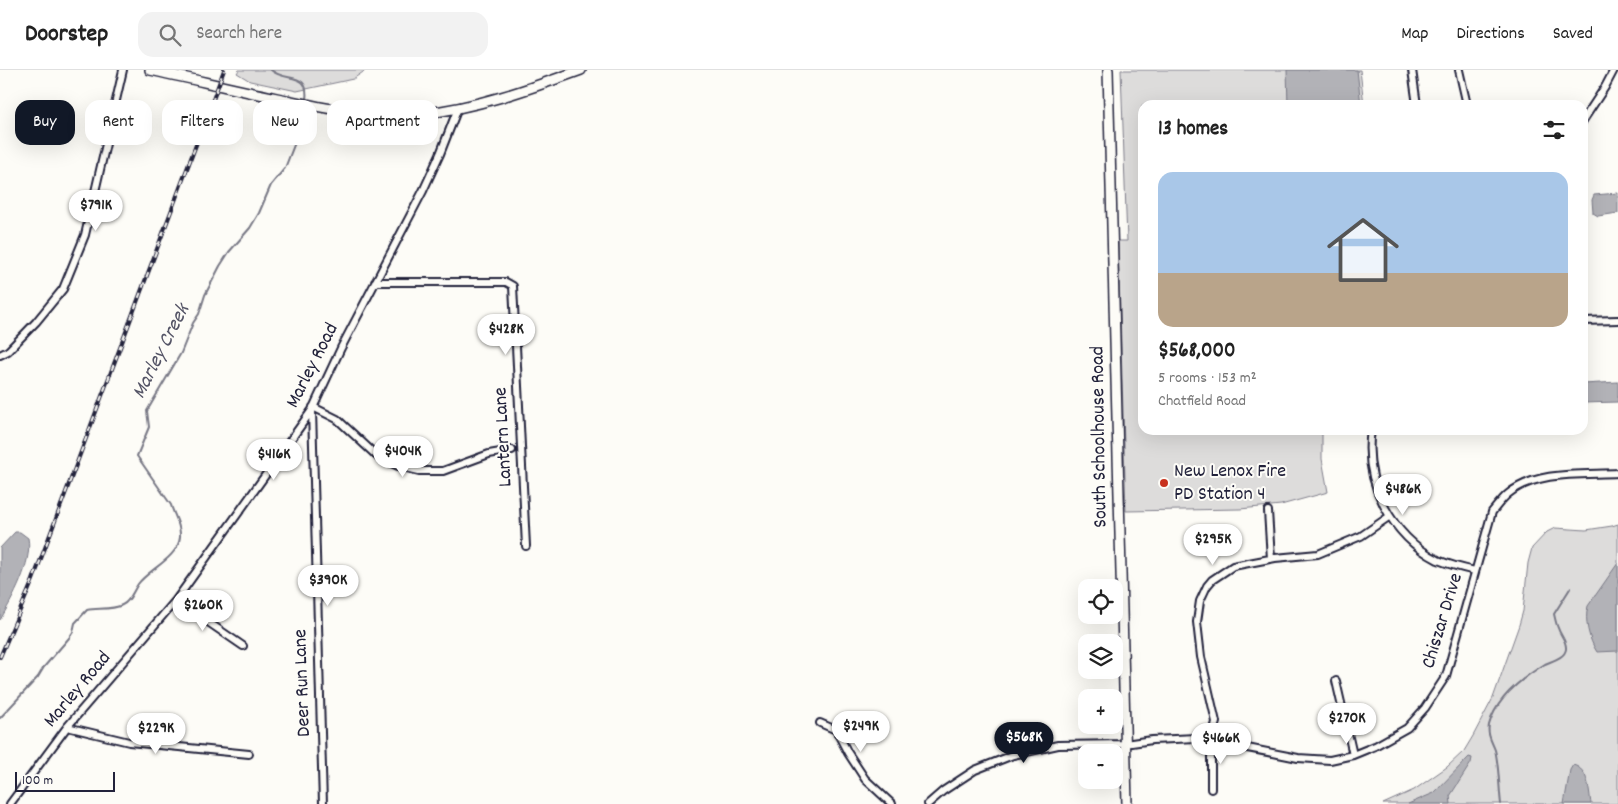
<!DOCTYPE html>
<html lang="en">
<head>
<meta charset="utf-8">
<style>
	:root { --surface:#fff; --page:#f2f2f2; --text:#222; --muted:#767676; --line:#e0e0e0; --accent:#111827 }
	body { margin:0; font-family:Dekko,sans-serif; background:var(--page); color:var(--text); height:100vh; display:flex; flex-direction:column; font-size:19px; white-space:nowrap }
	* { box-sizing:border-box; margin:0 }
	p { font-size:16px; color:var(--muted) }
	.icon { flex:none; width:28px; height:28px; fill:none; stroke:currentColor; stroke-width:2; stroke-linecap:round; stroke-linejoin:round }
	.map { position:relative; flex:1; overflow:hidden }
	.side { position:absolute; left:1138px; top:30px; width:450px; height:335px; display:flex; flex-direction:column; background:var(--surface); border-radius:15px; box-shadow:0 5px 20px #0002 }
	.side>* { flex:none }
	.hud { position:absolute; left:15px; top:30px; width:475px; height:45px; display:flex; gap:10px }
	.fabs { position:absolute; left:1078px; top:509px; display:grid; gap:10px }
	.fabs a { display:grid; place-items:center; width:45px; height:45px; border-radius:10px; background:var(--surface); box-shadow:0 5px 20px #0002; font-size:25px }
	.scale { position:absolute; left:15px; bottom:12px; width:100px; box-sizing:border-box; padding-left:5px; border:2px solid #22223b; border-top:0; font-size:14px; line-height:18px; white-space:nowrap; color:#22223b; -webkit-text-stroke:4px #fdfcf7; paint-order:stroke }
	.price { position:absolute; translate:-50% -42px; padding:0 11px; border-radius:18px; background:#fff; color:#222; font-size:16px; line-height:32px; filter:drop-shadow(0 1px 2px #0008) }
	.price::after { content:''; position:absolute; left:50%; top:30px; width:15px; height:11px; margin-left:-8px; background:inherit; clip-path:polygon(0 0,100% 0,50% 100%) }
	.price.on { background:var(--accent); color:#fff }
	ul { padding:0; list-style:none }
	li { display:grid; align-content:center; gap:10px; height:265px; padding:0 20px }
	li+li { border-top:1px solid var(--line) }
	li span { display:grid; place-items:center; height:155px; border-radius:15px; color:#555 }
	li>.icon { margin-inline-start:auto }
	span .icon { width:90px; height:90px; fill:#fffc; stroke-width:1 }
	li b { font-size:21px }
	h2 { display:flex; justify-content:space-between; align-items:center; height:60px; padding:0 20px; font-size:21px }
	.pill { padding:0 18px; border-radius:15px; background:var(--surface); box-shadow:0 5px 20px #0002; font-size:18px; line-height:45px }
	.pill.on { background:var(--accent); color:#fff }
	header { display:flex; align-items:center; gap:30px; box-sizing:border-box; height:70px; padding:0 25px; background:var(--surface); border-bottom:1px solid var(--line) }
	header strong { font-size:24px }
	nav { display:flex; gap:28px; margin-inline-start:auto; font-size:18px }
	.search { width:350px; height:45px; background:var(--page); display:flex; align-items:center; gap:12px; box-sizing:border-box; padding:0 18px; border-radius:15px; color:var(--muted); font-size:19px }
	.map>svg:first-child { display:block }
</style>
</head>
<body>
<header>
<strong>Doorstep</strong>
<div class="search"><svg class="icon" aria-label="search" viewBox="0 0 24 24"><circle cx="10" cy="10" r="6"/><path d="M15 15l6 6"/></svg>Search here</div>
<nav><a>Map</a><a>Directions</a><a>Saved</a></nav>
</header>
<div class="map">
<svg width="1618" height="734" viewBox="0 0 1618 734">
	<rect width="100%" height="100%" fill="#fdfcf7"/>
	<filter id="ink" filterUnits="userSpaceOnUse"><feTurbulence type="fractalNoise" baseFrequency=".02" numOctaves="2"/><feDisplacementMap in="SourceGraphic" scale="10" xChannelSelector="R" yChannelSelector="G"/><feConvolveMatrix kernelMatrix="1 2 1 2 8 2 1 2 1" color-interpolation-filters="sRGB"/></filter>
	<g filter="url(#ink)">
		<!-- green -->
		<path fill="#dddcdb" stroke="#807f8b" d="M239,0h127l-13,9 -56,12 -47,-10 -13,-8z
			M1121,0h239l4,35h-222v325h180v29l6,33 -47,13 -41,4 -114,2 -8,-270h9z
			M1618,454v280h-235l31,-14 33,-23 17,-16 9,-15 20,-38 26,-73 4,-14 5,-48 4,-15 15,-16 8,-4 31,2 26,-4z"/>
		<!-- water -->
		<path fill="#b2b2b7" stroke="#787885" d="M1287,0h70l4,35h-73z
			M1618,123v20l-20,3 -5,-3 -1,-13 2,-5z
			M1618,312v20l-35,1v-19z
			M15,462h5l8,6c5,24 -16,62 -28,82v-72z
			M1618,493v88l-21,1c-8,-12 -13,-32 -9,-46z
			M1469,687l3,1 -1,5 -21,33 1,8h-43l26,-11z
			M1573,695c16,4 16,26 18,39h-27l6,-34z"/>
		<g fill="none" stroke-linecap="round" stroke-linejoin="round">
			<!-- stream -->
			<path stroke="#787885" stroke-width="2" d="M271,0c14,13 39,0 35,30
				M0,648l38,-41 6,-10 25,-29 4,-6 2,-9 12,-13c11,-2 25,0 35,-5 8,-3 11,-14 16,-21 11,-15 40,-26 42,-47 1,-13 -6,-21 -9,-32l-34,-49 12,-29 -2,-16 34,-58 12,-30 6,-9 6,-19 15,-29 9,-14 21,-24 9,-15 12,-28 14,-17 18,-46 2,-15
				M1501,734c-2,-16 -2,-39 -6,-54 -3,-8 -8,-15 -6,-25 7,-26 33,-47 56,-61 6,-3 20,-6 21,-15 1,-8 -6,-14 -8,-21 -2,-4 -3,-10 -4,-14l17,-27"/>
			<defs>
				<path id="street" d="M1412,0l5,35
					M1459,0l8,35
					M1513,35h2
					M1582,52l23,-35 9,-17
					M375,212h131l7,4 13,260
					M1582,251l36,-1
					M0,285l8,-4 28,-29 27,-33 22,-54 38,-165
					M313,337l24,12 41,38 20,9 21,5h24l46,-17 23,-4
					M312,340l11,394
					M1371,360c-8,52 20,106 67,130 12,5 24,8 37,11
					M1268,441l3,48
					M176,530l67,46
					M1336,611l17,74
					M820,653l16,7 12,23 17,26 27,25
					M67,657l62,15 120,12
					M1211,719v-48l5,-19 -15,-65 -4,-35 3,-21 7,-15 5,-6 21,-14 42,-8 43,-4 43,-18 29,-20
					M10,734l57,-77 109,-127 136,-190 29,-62 82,-157 17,-37 18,-46
					M928,734l15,-13 32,-21 38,-15 45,-10 67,-1 27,-4 45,-2 101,20 32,2 23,-5 22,-9 32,-18 18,-20 21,-32 46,-164c5,-6 10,-13 16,-18 29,-24 75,-19 110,-21"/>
				<path id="secondary" d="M150,0c42,9 84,19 127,28 48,10 93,21 143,16 56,-6 109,-25 161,-44
					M1108,0l19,734"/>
			</defs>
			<!-- street casing -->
			<use href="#street" stroke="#22223b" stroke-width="10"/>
			<!-- secondary casing -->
			<use href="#secondary" stroke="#22223b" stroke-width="12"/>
			<!-- street -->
			<use href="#street" stroke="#fdfcf7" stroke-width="6"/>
			<!-- secondary -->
			<use href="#secondary" stroke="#fdfcf7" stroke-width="9"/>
			<defs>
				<path id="rail" d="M0,587l33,-77 191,-510"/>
			</defs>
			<!-- rail casing -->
			<use href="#rail" stroke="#22223b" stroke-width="4"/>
			<!-- rail -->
			<use href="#rail" stroke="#fdfcf7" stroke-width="2" stroke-dasharray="5.5" stroke-linecap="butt"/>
		</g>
	</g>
	<!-- markers -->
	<circle fill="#c8321e" stroke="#fdfcf7" stroke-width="2" cx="1164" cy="413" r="5"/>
	<g text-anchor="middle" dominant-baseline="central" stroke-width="4" stroke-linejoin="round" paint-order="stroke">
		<!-- street labels -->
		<g font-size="20" fill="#22223b" stroke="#fdfcf7">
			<text transform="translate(313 296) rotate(-63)">Marley Road</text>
			<text transform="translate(504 367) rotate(-93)">Lantern Lane</text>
			<text transform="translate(1100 367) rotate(-91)">South Schoolhouse Road</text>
			<text transform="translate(1443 551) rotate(-73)">Chiszar Drive</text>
			<text transform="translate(303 613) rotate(-92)">Deer Run Lane</text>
			<text transform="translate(78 620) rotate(-50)">Marley Road</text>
		</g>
		<!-- poi labels -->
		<g font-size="20" fill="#22223b" stroke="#fdfcf7" text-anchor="start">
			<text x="1174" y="402">New Lenox Fire<tspan x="1174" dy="23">PD Station 4</tspan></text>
		</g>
		<!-- water labels -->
		<g font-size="21" font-style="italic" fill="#545466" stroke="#fdfcf7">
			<text transform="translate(162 282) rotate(-63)">Marley Creek</text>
		</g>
	</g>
</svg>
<div class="fabs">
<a><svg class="icon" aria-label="locate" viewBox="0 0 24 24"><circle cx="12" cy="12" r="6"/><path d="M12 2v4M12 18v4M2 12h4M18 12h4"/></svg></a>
<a><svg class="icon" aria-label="layers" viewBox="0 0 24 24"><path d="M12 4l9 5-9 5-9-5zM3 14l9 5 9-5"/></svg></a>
<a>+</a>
<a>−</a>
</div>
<div class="scale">100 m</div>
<b class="price" style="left:96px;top:162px">$791K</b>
<b class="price" style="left:506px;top:286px">$428K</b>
<b class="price" style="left:403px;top:408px">$404K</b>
<b class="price" style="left:274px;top:411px">$416K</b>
<b class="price" style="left:1403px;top:446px">$486K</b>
<b class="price" style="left:1213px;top:496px">$295K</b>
<b class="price" style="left:328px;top:537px">$390K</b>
<b class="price" style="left:203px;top:562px">$260K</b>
<b class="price" style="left:1347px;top:675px">$270K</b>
<b class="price" style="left:861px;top:683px">$249K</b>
<b class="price" style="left:156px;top:685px">$229K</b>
<b class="price on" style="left:1024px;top:694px">$568K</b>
<b class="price" style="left:1221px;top:695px">$466K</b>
<div class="hud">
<a class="pill on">Buy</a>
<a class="pill">Rent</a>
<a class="pill">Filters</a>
<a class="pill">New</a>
<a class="pill">Apartment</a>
</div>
<section class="side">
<h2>13 homes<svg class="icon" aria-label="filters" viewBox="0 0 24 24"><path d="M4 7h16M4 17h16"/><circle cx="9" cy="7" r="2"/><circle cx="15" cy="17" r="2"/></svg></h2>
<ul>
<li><span style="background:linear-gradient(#a9c7e8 65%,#b9a48a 0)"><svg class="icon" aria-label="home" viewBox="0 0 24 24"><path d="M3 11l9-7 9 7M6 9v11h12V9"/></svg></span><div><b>$568,000</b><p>5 rooms · 153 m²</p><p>Chatfield Road</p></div></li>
</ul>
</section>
</div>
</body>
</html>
